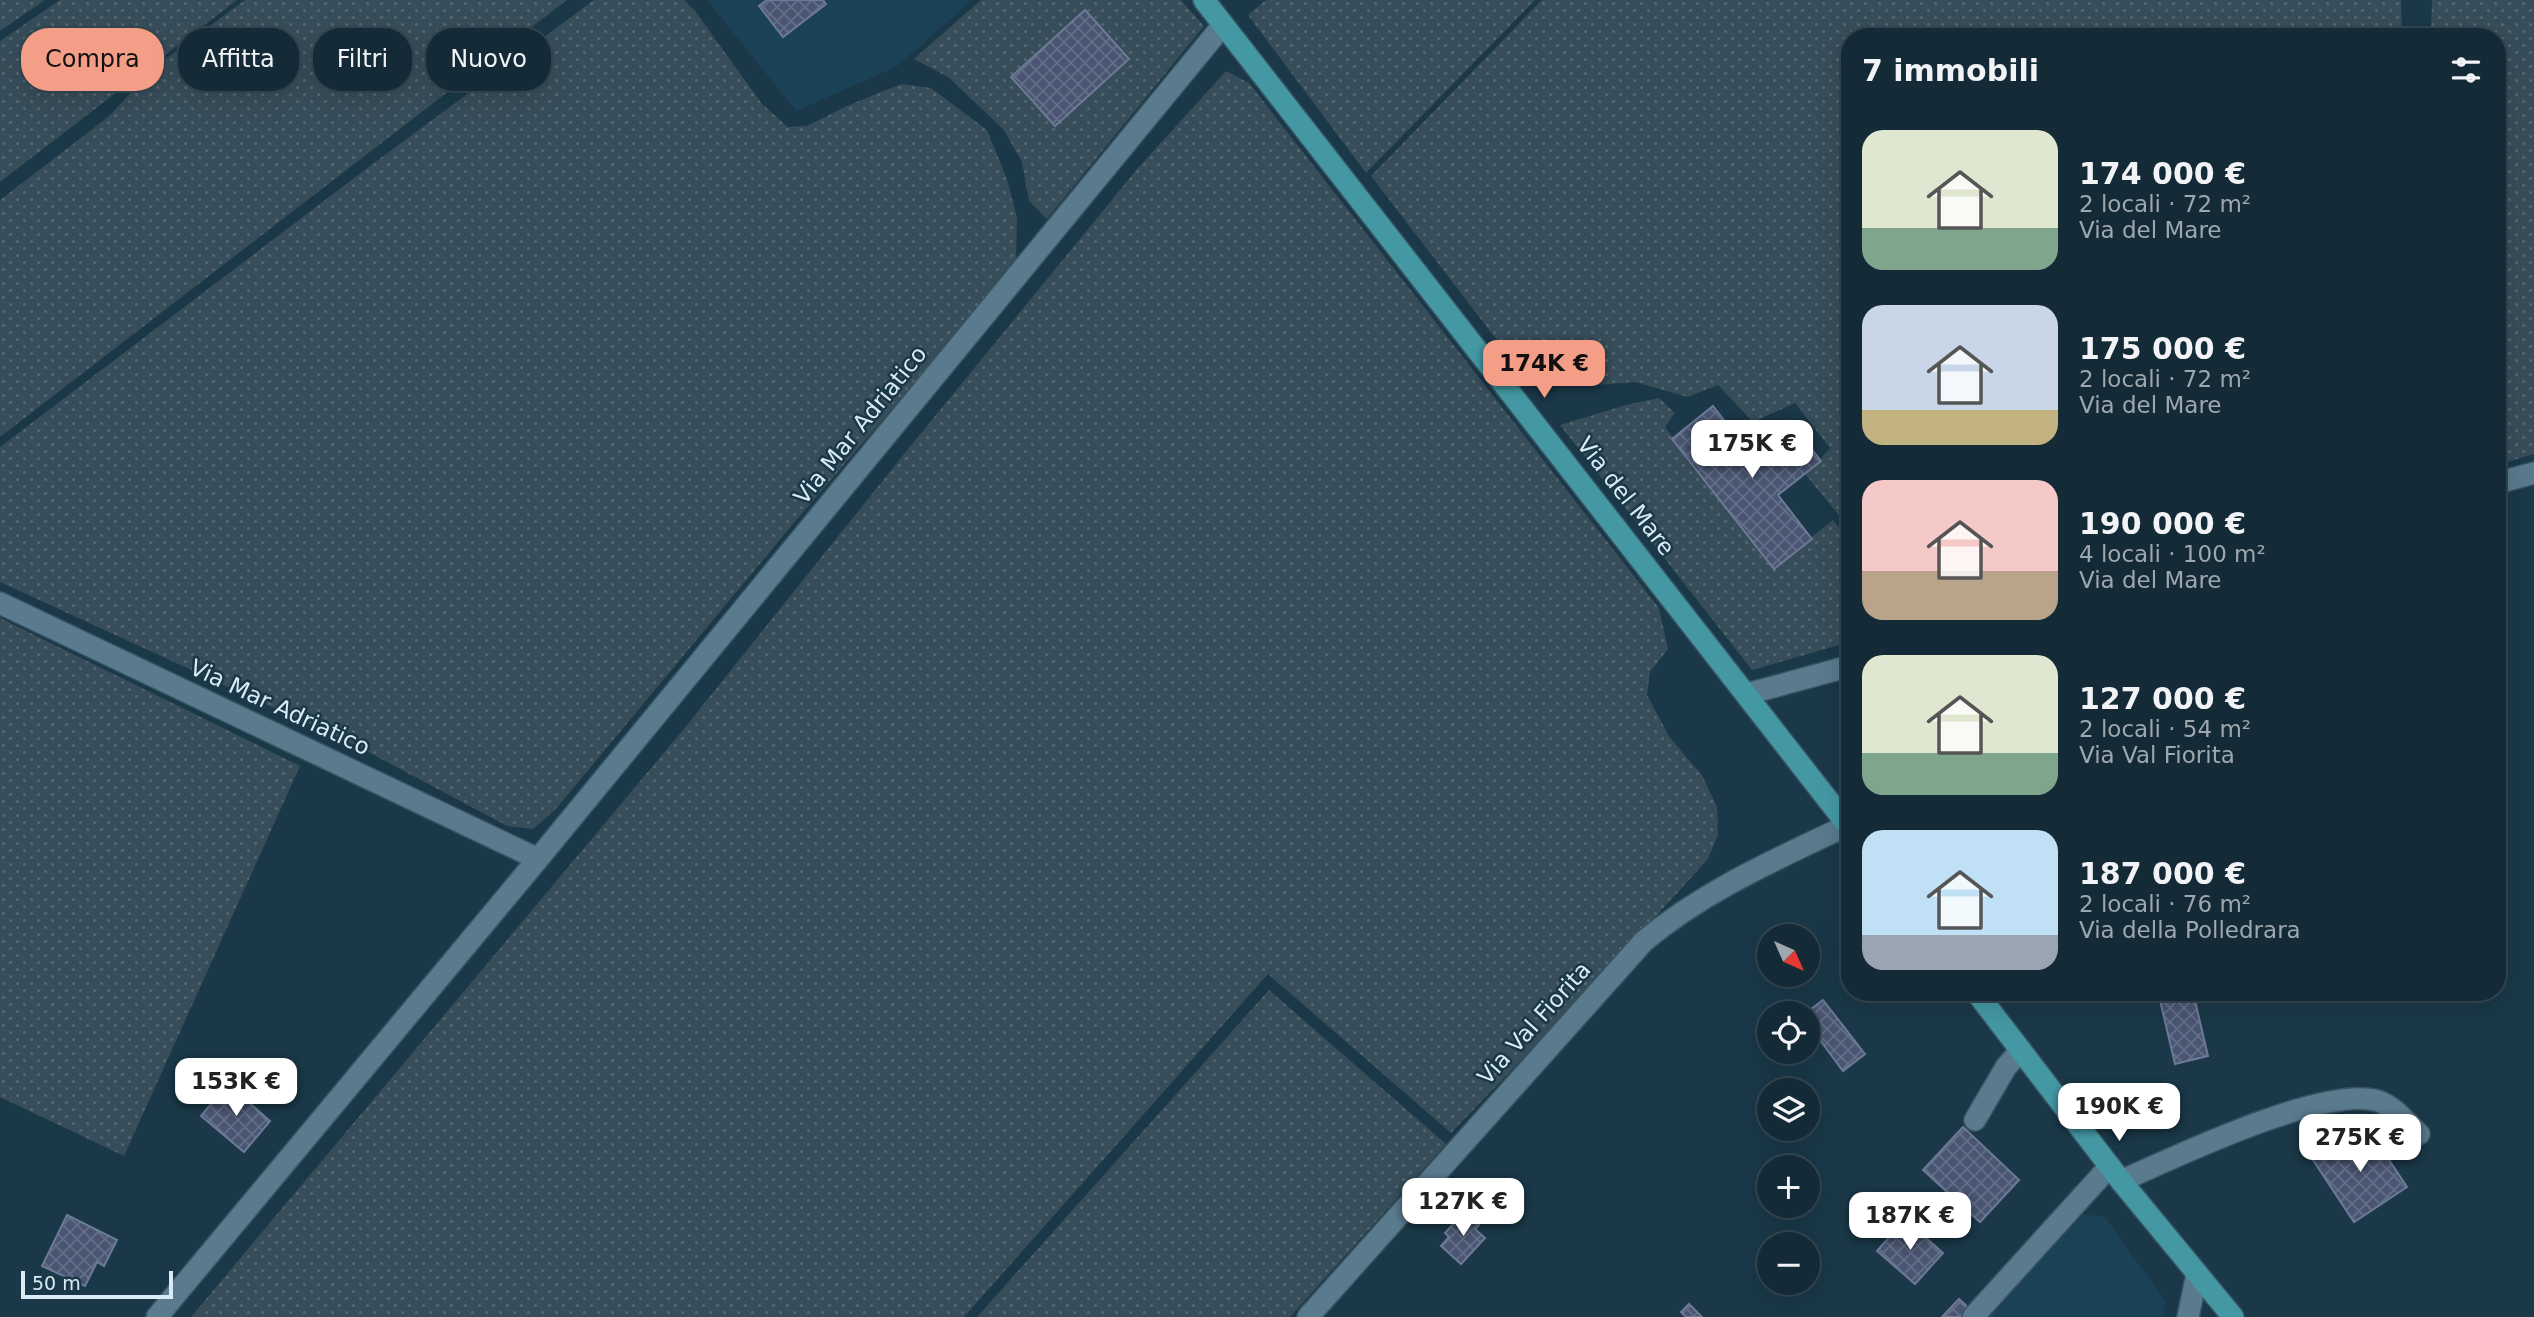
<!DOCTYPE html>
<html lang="it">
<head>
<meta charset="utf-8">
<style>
	:root { --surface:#142a36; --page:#1d323e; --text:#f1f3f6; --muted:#9da7ad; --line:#334651; --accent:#f49e87 }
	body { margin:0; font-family:"DejaVu Sans",sans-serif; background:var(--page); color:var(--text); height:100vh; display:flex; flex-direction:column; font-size:26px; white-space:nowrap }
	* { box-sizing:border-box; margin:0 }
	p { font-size:23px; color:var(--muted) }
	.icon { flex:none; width:38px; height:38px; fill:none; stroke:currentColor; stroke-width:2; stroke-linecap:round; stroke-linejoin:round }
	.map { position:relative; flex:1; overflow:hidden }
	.sheet { position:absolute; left:1841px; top:28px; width:665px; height:973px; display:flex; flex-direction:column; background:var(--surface); border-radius:28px; box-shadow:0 7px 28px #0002,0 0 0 2px var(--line) }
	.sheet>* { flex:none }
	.guide { position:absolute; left:21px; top:28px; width:665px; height:63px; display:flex; gap:14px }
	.needle { width:46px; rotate:135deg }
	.fabs { position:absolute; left:1757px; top:924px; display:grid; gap:14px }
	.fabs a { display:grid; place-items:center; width:63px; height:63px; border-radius:50%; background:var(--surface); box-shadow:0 7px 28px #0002,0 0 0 2px var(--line); font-size:35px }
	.scale { position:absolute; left:21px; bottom:18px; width:152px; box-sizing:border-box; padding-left:7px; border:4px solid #daebf5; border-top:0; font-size:19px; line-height:24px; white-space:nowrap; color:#daebf5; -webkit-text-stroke:5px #1a3848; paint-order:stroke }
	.price { position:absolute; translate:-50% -60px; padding:0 16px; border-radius:14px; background:#fff; color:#222; font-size:23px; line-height:46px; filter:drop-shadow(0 2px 4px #0008) }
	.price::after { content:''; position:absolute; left:50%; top:42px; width:21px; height:16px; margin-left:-10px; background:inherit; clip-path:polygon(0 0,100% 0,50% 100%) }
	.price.on { background:var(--accent); color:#111 }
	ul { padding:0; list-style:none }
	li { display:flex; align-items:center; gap:21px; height:175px; padding:0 21px }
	li span { display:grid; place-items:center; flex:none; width:196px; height:140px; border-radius:21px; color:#555 }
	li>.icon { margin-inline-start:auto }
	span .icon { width:84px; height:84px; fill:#fffc; stroke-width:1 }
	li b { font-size:30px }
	h2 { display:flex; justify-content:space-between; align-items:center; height:84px; padding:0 21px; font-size:30px }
	.pill { padding:0 24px; border-radius:28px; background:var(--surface); box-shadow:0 7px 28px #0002,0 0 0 2px var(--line); font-size:24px; line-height:63px }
	.pill.on { background:var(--accent); color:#111 }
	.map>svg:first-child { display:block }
</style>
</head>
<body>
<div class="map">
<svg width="2534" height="1317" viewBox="0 0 2534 1317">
	<defs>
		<pattern id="grass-dots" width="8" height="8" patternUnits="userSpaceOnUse" patternTransform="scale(1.75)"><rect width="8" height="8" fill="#374d59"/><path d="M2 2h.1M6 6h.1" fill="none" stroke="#536771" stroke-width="1.8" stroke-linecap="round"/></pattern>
		<pattern id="building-cross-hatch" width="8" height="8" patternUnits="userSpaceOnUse" patternTransform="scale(1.75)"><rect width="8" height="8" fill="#495572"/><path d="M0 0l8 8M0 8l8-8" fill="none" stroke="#636e87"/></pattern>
	</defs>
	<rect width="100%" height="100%" fill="#1a3848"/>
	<!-- built -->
	<path fill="#1b4156" d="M707,0h265l-76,67 -100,44z
		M2083,1214l22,3 60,84 -1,16h-178z"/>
	<!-- grass -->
	<path fill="url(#grass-dots)" d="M0,0h45l-45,31z
		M60,0h177l-237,182v-141z
		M245,0h322l-567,437v-237l108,-83 49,-52z
		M594,0h90l11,11 67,93 26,23 19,-1 40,-20 54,-22 30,4 56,42 20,49 10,39 -1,47 -218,253 -243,292 -22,19 -26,-3 -148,-79 -359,-165v-135l370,-281z
		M981,0h200l23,26 -157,193 -18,-18 -7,-39 -19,-33 -55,-52 -34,-18z
		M1266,0h269l-169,173 -118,-158z
		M1542,0h859l1,37h-552v492l-44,-54 24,-27 -35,-45 -42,19 -35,-37 -30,12 -53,-15 -51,4 -37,-23 -21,15 -155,-202z
		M2432,0h102v454l-37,11v-428h-66z
		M1226,71l23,12 410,525 9,41 -18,23 -3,23 23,43 32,37 15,32 1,28 -10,24 -113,124 -144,150 -183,-159 -304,343h-773l492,-587 221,-276 234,-286z
		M1659,398l16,15 -10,14 109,140 59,-47 17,20v102l-98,28 -192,-245 66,-20z
		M0,618l300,148 -176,390 -124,-59z
		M1269,990l177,154 -156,173h-313z"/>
	<!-- building -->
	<path fill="url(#building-cross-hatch)" stroke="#6d7a96" stroke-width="2" d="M767,0h56l3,4 -43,33 -24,-31z
		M1085,10l44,49 -74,67 -44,-49z
		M1713,406l37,47 40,-32 31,40 -43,34 34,44 -38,30 -102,-130z
		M2175,992h18l15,64 -33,8 -16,-68z
		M1823,1000l42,54 -22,17 -35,-47v-11h-2z
		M228,1084l42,37 -26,31 -43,-36z
		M2366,1125l41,62 -53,35 -41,-62z
		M1963,1127l56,53 -39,42 -57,-52z
		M1465,1211l14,14 -4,4 10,9 -24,26 -20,-18 8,-9 -4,-4z
		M67,1215l50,25 -13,26 -7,-4 -12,24 -43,-20z
		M1905,1219l38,34 -28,31 -38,-33z
		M1959,1299l11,10 -7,8h-21z
		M1689,1304l13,13h-16l-5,-5z"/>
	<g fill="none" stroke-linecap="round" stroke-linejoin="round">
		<defs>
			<path id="minor" d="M2497,483l37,-10
				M0,603l538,256
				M1747,694l103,-28
				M1975,1120l31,-53 15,-17
				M2121,1181c54,-24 203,-96 257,-80 16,5 29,22 41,33
				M157,1317l381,-458 685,-834
				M1308,1317l336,-376c61,-51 133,-82 204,-116
				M1973,1317l137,-151
				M2188,1317l9,-43"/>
			<path id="major" d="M1204,0l646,828
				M1976,992l145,189 112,136"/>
		</defs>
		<!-- minor casing -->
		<use href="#minor" stroke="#395462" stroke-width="24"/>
		<!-- major casing -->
		<use href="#major" stroke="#395462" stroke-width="24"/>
		<!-- path -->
		<path stroke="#6c8592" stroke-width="3.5" stroke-dasharray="5 5" stroke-linecap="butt" d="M1847,862l3,1"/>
		<!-- minor -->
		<use href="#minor" stroke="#5a7a8d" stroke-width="21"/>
		<!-- major -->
		<use href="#major" stroke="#4498a4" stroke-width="21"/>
	</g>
	<g text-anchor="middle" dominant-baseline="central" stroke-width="5" stroke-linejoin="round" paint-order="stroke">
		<!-- street labels -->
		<g font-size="23" fill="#daebf5" stroke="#1a3848">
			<text transform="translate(860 425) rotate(-51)">Via Mar Adriatico</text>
			<text transform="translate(1626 496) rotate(52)">Via del Mare</text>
			<text transform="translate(280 707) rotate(25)">Via Mar Adriatico</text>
			<text transform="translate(1534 1023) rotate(-48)">Via Val Fiorita</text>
		</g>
	</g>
</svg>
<div class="fabs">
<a><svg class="needle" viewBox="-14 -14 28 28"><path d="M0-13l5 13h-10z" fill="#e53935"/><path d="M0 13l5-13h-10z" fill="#9da7ad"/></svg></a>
<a><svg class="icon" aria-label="locate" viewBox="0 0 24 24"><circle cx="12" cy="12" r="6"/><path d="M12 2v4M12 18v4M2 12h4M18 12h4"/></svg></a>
<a><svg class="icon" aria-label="layers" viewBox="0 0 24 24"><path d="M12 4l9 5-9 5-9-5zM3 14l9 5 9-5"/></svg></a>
<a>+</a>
<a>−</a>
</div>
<div class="scale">50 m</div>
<b class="price on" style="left:1544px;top:400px">174K €</b>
<b class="price" style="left:1752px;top:480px">175K €</b>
<b class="price" style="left:236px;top:1118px">153K €</b>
<b class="price" style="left:2119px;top:1143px">190K €</b>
<b class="price" style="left:2360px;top:1174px">275K €</b>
<b class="price" style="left:1463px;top:1238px">127K €</b>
<b class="price" style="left:1910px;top:1252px">187K €</b>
<div class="guide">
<a class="pill on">Compra</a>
<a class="pill">Affitta</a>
<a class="pill">Filtri</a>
<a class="pill">Nuovo</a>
</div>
<section class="sheet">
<h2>7 immobili<svg class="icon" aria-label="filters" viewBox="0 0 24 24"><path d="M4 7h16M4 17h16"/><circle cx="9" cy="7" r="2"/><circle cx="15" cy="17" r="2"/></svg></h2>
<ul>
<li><span style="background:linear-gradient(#dfe7d0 70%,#7fa58c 0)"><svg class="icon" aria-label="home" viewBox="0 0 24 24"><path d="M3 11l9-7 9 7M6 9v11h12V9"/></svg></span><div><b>174 000 €</b><p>2 locali · 72 m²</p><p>Via del Mare</p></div></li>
<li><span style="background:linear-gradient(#c9d6e8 75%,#c2b280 0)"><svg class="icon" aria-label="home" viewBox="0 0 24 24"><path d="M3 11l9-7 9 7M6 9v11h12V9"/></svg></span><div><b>175 000 €</b><p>2 locali · 72 m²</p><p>Via del Mare</p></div></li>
<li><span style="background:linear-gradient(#f6c9c9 65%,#b9a48a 0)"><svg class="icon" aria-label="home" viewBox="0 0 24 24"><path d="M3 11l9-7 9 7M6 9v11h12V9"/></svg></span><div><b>190 000 €</b><p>4 locali · 100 m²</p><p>Via del Mare</p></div></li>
<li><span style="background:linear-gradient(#dfe7d0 70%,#7fa58c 0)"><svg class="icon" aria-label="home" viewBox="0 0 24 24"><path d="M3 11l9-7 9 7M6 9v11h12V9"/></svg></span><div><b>127 000 €</b><p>2 locali · 54 m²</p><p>Via Val Fiorita</p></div></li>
<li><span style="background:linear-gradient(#bfe0f5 75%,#9aa5b1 0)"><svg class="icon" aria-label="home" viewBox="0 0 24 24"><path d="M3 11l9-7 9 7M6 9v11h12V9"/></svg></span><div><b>187 000 €</b><p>2 locali · 76 m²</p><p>Via della Polledrara</p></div></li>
</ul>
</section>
</div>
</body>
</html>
